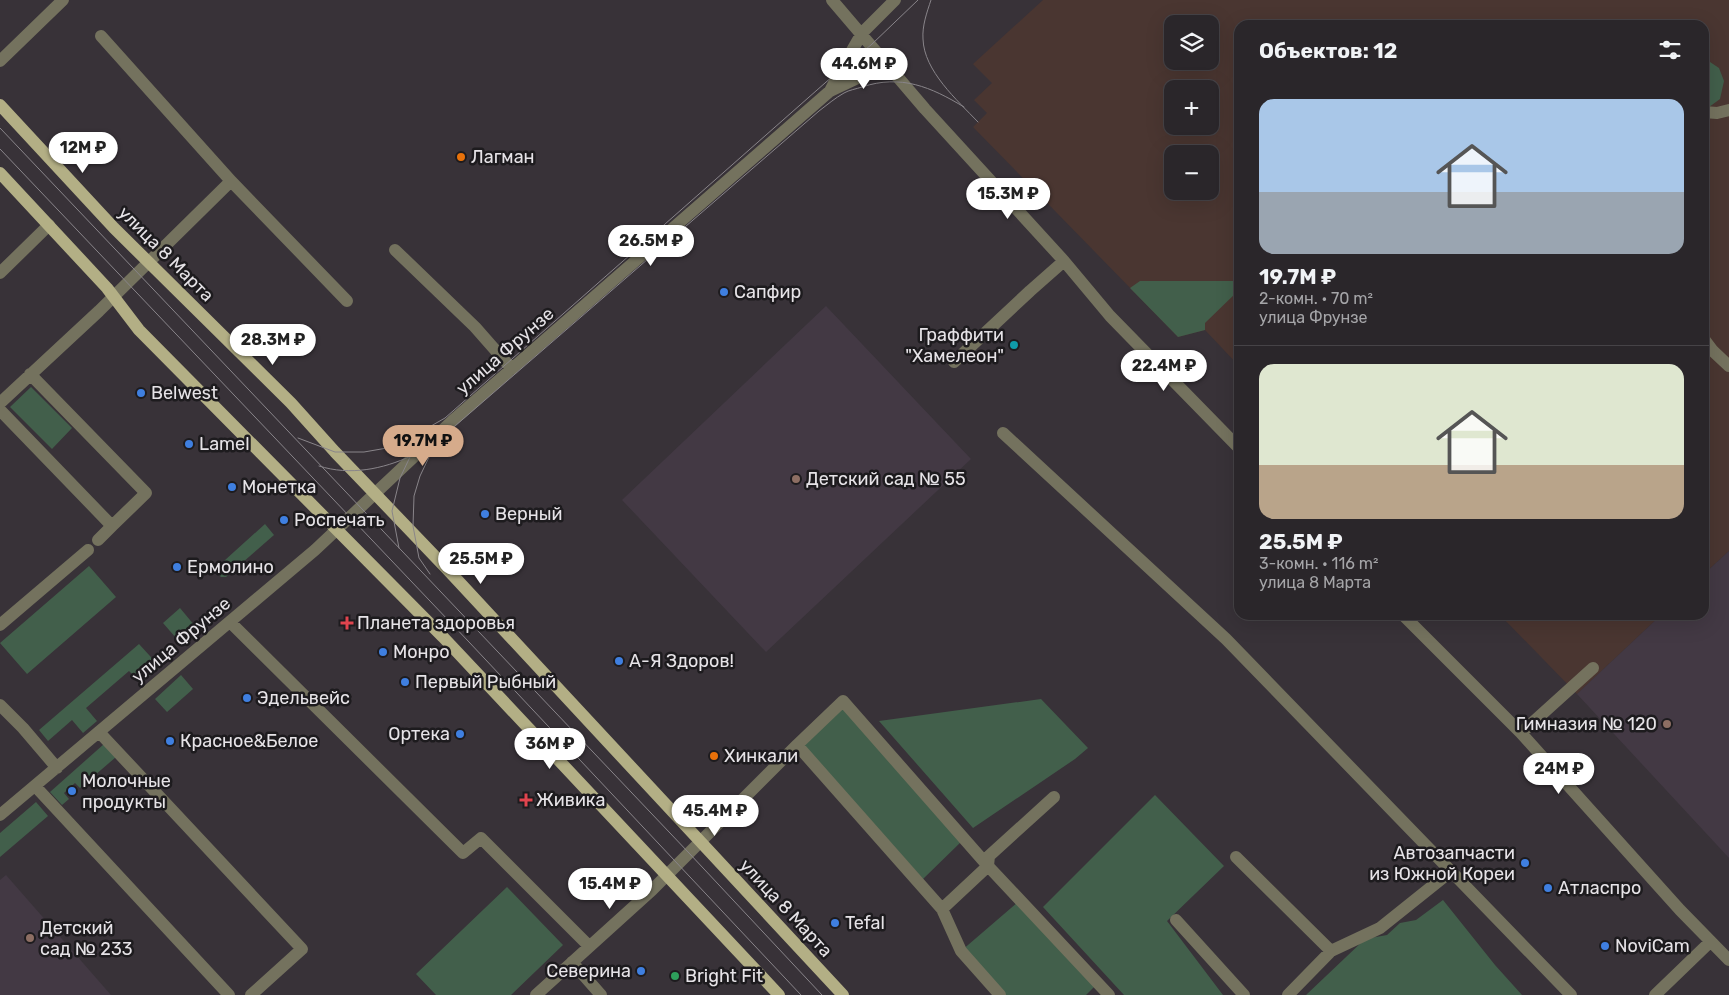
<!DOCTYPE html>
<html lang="ru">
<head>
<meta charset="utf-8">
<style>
	:root { --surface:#2a262a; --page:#322e32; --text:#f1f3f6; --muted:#a5a5a8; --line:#464347; --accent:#d6ab8b }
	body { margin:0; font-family:Rubik,sans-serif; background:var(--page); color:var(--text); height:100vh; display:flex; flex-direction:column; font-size:19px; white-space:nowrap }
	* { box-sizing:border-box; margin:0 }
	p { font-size:16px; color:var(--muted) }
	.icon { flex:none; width:28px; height:28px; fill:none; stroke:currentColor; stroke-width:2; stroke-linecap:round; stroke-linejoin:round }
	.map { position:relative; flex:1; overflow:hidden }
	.side { position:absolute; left:1234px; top:20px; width:475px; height:600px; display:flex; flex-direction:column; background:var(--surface); border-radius:15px; box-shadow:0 5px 20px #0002,0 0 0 1px var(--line) }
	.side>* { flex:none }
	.controls { position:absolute; left:1164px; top:15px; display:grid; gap:10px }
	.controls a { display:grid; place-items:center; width:55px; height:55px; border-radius:10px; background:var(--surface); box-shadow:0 5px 20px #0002,0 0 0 1px var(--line); font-size:25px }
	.price { position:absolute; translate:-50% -42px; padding:0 11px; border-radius:18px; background:#fff; color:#222; font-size:16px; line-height:32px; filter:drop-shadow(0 1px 2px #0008) }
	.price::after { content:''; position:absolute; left:50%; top:30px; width:15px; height:11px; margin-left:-8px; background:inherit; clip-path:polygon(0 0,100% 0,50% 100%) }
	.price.active { background:var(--accent); color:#111 }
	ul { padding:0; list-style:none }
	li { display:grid; align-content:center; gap:10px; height:265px; padding:0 25px }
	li+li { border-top:1px solid var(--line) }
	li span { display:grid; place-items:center; height:155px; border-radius:15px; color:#555 }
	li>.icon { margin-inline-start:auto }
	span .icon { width:90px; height:90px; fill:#fffc; stroke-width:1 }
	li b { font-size:21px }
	h2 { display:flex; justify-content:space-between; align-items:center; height:60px; padding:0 25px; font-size:21px }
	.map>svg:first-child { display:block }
</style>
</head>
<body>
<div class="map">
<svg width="1729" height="995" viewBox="0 0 1729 995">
	<rect width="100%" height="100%" fill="#383238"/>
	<!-- industrial -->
	<path fill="#4a3631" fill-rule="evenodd" d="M1043,0h686v551l-25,23v-549h-465v341l-34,-36 -27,7 -205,-210 14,-14 -13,-13 18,-17 -19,-19zM1172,24h38v37h-38zM1172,89h38v37h-38zM1172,154h38v37h-38z
		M1500,615h161l-84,79z"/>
	<!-- built -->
	<path fill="#433944" d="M826,306l145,153 -205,193 -144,-152z
		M1729,551v307l-152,-164 84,-79h43v-41z
		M6,875l105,120h-111v-115z"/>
	<!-- green -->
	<path fill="#425f4b" d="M1704,58l15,10 5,13 -4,18 -15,11z
		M1140,281h99v9l-34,33v7l-27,7 -48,-49z
		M31,387l41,41 -20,21 -42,-42z
		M265,524l9,11 -48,42h-5l-7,-7z
		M89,566l27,31 -89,77 -27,-31z
		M180,608l20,24 -17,14 -20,-23z
		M139,644l21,23 -19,16 -12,-12 -43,37 11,13 -14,12 -11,-13 -24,21 -9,-11z
		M181,675l12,14 -26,23 -12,-13z
		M1041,699l47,49 -13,11 -102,69 -94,-107z
		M844,705l119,135 -40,39 -120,-134z
		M104,744l12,13 -36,31 -5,-5 -11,10 5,6 -7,6 -12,-13z
		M1155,795l69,71 -57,55 56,74h-99l-81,-88z
		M36,802l12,14 -48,41v-24z
		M507,887l56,58 -52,50h-75l-20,-21z
		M1443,900l52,65 27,30h-216l59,-56 22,-4 13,-12 16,-3z
		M1018,902l77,84 -9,9h-83l-42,-44z"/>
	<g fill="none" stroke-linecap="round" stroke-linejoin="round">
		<!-- minor -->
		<path stroke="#74725e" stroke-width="12" d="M832,0l93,109 139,152 46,55 129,132
			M0,61l63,-61
			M830,91l12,-23 20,-35 33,-33
			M1704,112l13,1 12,-3
			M231,181l116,120
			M395,250l80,77 37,42
			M0,273l49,-48
			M1704,339l9,12 16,15
			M954,362l76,-71 34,-30
			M30,374l116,119 -34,33
			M0,403l99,-92 132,-130 -130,-145
			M0,410l112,116 -14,14
			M1003,433l223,206 345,356
			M1403,615l118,118 159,177 49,50
			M230,622l233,231 18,-15 108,108
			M0,625l88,-75
			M0,705l23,23 34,40
			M99,732l203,217 -51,46
			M1521,733l72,-65
			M797,745l46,-44 145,165 121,129
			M35,786l194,209
			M0,815l315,-265 137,-129 378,-330 57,-27
			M1236,857l95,94
			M942,909l46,-43 1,-10 65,-59
			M1176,920l68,75
			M572,962l29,33
			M536,995l116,-105 145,-145 145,164 19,42 39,44
			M1288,995l43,-44 49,-23 70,-56
			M1655,995l55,-53"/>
		<!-- major -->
		<path stroke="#b3af85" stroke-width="12" d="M0,105l114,123 177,175 44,49 113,118 395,425
			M0,173l107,115 32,42 304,307 336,358"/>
		<!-- tram -->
		<path stroke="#89858a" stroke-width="1" d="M931,0c-4,12 -9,26 -8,39 1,32 34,61 55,83
			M0,128l689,725 133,142
			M0,149l469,493 332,353
			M298,438l37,14h29l23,-4 23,-10 35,-20 397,-350 29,-23 47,-45
			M319,466c31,10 64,3 92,-10
			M399,548l-7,-37 8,-33 10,-21 26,-30
			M430,574l-11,-16 -6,-32 1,-30 6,-20 11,-23 24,-27 364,-315c8,-6 16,-13 25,-18 5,-3 12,-4 18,-6 39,-13 69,0 102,20"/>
	</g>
	<!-- markers -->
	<g fill="#e8710a" stroke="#1d1b1e" stroke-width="2">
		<circle cx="461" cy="157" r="5"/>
		<circle cx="714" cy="756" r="5"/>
	</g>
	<g fill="#3f7fe0" stroke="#1d1b1e" stroke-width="2">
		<circle cx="724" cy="292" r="5"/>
		<circle cx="141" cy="393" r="5"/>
		<circle cx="189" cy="444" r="5"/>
		<circle cx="232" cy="487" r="5"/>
		<circle cx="485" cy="514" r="5"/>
		<circle cx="284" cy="520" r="5"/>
		<circle cx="177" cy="567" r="5"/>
		<circle cx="383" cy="652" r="5"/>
		<circle cx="619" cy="661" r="5"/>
		<circle cx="405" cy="682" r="5"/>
		<circle cx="247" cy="698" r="5"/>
		<circle cx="460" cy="734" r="5"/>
		<circle cx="170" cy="741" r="5"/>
		<circle cx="72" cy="791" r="5"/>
		<circle cx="1525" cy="863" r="5"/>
		<circle cx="1548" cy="888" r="5"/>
		<circle cx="835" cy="923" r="5"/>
		<circle cx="1605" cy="946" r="5"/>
		<circle cx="641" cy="971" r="5"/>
	</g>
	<circle fill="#0f9aa8" stroke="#1d1b1e" stroke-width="2" cx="1014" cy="345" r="5"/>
	<g fill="#8d6e63" stroke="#1d1b1e" stroke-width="2">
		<circle cx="796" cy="479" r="5"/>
		<circle cx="1667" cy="724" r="5"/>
		<circle cx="30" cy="938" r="5"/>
	</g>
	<g fill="#e0444e" stroke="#1d1b1e" stroke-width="2">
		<path d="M344.5 615.5h5v5h5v5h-5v5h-5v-5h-5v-5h5z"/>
		<path d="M523.5 792.5h5v5h5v5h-5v5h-5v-5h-5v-5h5z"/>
	</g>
	<circle fill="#2e9e5b" stroke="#1d1b1e" stroke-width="2" cx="675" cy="976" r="5"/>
	<g text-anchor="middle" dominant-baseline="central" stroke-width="5" stroke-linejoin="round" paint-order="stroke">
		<!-- poi labels -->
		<g font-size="18" fill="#e6e3e7" stroke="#1d1b1e" text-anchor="start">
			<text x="471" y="157">Лагман</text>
			<text x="734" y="292">Сапфир</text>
			<text x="1004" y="335" text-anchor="end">Граффити<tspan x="1004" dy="21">"Хамелеон"</tspan></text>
			<text x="151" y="393">Belwest</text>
			<text x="199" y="444">Lamel</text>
			<text x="806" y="479">Детский сад № 55</text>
			<text x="242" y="487">Монетка</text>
			<text x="495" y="514">Верный</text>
			<text x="294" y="520">Роспечать</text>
			<text x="187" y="567">Ермолино</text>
			<text x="357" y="623">Планета здоровья</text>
			<text x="393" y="652">Монро</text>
			<text x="629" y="661">А-Я Здоров!</text>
			<text x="415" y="682">Первый Рыбный</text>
			<text x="257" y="698">Эдельвейс</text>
			<text x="1657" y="724" text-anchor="end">Гимназия № 120</text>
			<text x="450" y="734" text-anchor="end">Ортека</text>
			<text x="180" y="741">Красное&amp;Белое</text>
			<text x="724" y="756">Хинкали</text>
			<text x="82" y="781">Молочные<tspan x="82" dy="21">продукты</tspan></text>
			<text x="536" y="800">Живика</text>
			<text x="1515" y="853" text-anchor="end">Автозапчасти<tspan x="1515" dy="21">из Южной Кореи</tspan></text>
			<text x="1558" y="888">Атласпро</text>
			<text x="845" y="923">Tefal</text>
			<text x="40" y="928">Детский<tspan x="40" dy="21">сад № 233</tspan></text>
			<text x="1615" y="946">NoviСam</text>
			<text x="631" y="971" text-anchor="end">Северина</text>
			<text x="685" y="976">Bright Fit</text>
		</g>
		<!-- street labels -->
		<g font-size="18" fill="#e6e3e7" stroke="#1d1b1e">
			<text transform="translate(166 254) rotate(45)">улица 8 Марта</text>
			<text transform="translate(505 351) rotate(-41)">улица Фрунзе</text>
			<text transform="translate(181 640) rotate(-40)">улица Фрунзе</text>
			<text transform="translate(786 908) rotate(47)">улица 8 Марта</text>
		</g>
	</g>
</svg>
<div class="controls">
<a><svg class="icon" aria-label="layers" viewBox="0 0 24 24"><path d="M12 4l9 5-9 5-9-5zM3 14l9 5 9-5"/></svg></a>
<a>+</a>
<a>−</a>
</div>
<b class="price" style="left:864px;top:90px">44.6M ₽</b>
<b class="price" style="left:83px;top:174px">12M ₽</b>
<b class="price" style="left:1008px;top:220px">15.3M ₽</b>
<b class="price" style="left:651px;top:267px">26.5M ₽</b>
<b class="price" style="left:273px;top:366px">28.3M ₽</b>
<b class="price" style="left:1164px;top:392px">22.4M ₽</b>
<b class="price active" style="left:423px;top:467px">19.7M ₽</b>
<b class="price" style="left:481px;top:585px">25.5M ₽</b>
<b class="price" style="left:550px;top:770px">36M ₽</b>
<b class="price" style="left:1559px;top:795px">24M ₽</b>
<b class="price" style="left:715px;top:837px">45.4M ₽</b>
<b class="price" style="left:610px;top:910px">15.4M ₽</b>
<section class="side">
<h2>Объектов: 12<svg class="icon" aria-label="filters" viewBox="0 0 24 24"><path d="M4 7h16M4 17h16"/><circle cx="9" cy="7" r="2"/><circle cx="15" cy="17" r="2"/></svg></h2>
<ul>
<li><span style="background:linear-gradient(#a9c7e8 60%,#9aa5b1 0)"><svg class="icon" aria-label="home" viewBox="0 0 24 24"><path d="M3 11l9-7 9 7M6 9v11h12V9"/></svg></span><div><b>19.7M ₽</b><p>2-комн. · 70 m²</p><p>улица Фрунзе</p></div></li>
<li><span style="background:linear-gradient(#dfe7d0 65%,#b9a48a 0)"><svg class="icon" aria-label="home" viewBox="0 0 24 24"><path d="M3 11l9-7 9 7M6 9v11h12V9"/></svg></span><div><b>25.5M ₽</b><p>3-комн. · 116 m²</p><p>улица 8 Марта</p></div></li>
</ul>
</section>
</div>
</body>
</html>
